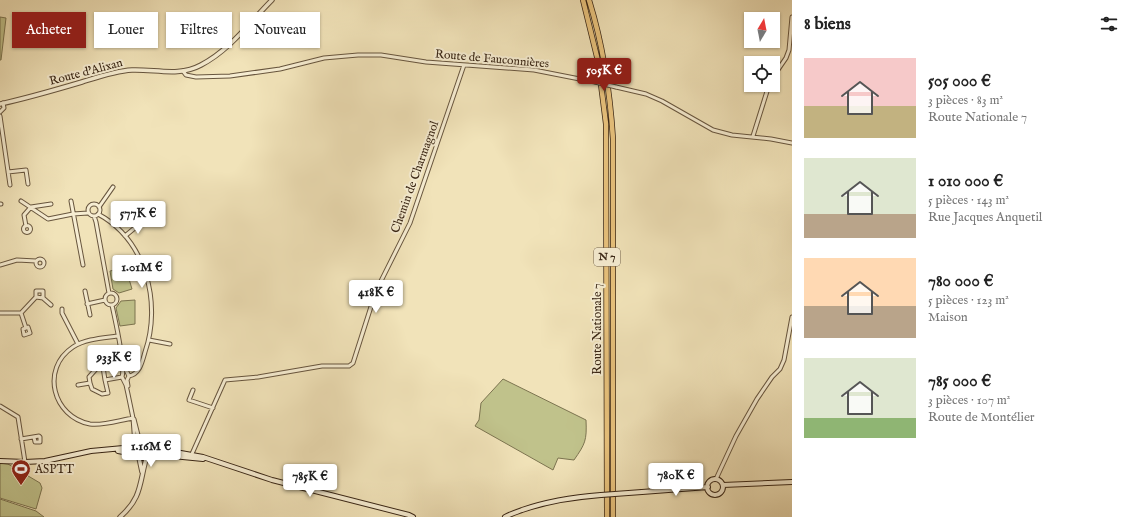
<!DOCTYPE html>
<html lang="fr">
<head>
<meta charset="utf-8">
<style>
	:root { --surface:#fff; --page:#f6f6f6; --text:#222; --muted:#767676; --accent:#8f2418 }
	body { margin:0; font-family:"IM FELL English",serif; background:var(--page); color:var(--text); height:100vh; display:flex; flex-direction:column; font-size:15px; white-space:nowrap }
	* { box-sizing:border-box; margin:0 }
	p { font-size:13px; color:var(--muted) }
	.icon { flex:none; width:22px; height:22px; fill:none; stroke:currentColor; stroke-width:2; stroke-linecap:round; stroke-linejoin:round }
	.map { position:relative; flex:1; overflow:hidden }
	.drawer { display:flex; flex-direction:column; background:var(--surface); width:340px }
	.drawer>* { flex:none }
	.top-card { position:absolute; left:12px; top:12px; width:380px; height:36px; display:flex; gap:8px }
	.needle { width:26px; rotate:10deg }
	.fabs { position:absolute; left:744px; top:12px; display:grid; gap:8px }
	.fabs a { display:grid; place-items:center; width:36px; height:36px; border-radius:0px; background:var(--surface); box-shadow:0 1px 3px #0004; font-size:20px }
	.price { position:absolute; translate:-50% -34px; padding:0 9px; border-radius:4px; background:#fff; color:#222; font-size:13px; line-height:26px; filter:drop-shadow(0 1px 2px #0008) }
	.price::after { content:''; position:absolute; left:50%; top:24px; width:12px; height:9px; margin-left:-6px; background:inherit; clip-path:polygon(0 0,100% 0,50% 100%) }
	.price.active { background:var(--accent); color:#fff }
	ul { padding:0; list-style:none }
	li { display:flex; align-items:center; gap:12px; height:100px; padding:0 12px }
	li span { display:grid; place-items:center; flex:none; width:112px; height:80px; border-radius:0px; color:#555 }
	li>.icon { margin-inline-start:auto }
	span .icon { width:48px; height:48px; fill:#fffc; stroke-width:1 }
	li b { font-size:17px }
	h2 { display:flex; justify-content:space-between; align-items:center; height:48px; padding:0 12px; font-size:17px }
	.chip { padding:0 14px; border-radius:0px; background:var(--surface); box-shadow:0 1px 3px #0004; font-size:14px; line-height:36px }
	.chip.active { background:var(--accent); color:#fff }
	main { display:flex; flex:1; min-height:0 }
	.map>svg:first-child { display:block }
</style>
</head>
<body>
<main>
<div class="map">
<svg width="792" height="517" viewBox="0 0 792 517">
	<rect width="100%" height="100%" fill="#f1e3b9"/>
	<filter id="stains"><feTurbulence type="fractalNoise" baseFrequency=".005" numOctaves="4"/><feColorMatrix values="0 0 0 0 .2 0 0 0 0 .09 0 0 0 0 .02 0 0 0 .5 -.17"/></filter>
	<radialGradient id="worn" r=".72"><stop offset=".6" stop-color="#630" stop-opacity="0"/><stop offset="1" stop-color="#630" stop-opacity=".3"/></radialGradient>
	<!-- green -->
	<path fill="#c0c28b" stroke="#7c7450" d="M0,17l6,1 -5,42h-1z
		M124,268l5,11 3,10 -13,4 -6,-4 -3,-18z
		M135,300v24l-15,2 -4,-18 5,-7z
		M503,379l83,41c1,21 -1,24 -12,40l-16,-2 -5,12 -78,-44 4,-6 2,-17z
		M0,463l8,1 32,19 2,5 -6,21 -36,-11z
		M0,499l36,12 8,6h-44z"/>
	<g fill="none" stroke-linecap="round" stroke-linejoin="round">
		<defs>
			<path id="minor" d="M183,71l3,4 10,2 34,-1 50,-7 44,-11 34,-3h23l45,7 108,8 61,12
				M773,77l13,-19 3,-8 3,-33
				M616,87l30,7 16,7 51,29 19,5 39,4 21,4
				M0,112l4,-4 -1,-5
				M0,116l10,69
				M753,136l16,-51
				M8,172l18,-2 2,14
				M21,201l27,18 25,-5 15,-1
				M71,201l12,64
				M0,204h1
				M88 210a6 6 0 1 1 12 0a6 6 0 1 1-12 0Z
				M99,207l14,-20
				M98,214c48,26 64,89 47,138 -3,10 -5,22 -16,24
				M94,216l2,6 13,71
				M23.5 229a3.5 3.5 0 1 1 7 0a3.5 3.5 0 1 1-7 0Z
				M26,226l-2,-11 7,-8 20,-3
				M125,236l17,-14
				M36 263a4 4 0 1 1 8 0a4 4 0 1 1-8 0Z
				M0,265l17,-5 19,1
				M85,291l5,24
				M105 299a6 6 0 1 1 12 0a6 6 0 1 1-12 0Z
				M43,298l8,7
				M87,304l18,-4
				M112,305c3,15 14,60 10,72l4,8 2,9 5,24 2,27
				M62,309v4l16,31
				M0,313h21l15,-16v-6h7v7l-7,-1
				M21,313l5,15 2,-1 2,6 -6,2 -1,-6 3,-1
				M117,336c-14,2 -32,3 -44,11 -33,22 -20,70 17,77 13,2 30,-4 43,-6
				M149,340l21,4
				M124,366l5,10 -2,4 1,6
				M90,383l-1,-6 8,-9 6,-1 2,13 17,-3
				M78,385l12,-2 2,6 10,5 6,-1 -3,-13
				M193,390l-4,10 24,8
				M0,406l18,11 7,45
				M134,419l4,16 6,7
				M21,439l18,-3 1,1v5h-5l-1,-5
				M191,456l34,-76 33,-3 64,-11h27l4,-3 23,-72 34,-68 54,-158
				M716,479l20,-43 21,-37 15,-22 8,-8 4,-9 8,-43"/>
			<path id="tertiary" d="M0,104c28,-6 55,-14 82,-22 16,-5 33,-11 50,-12 23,-1 47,7 69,-5 29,-15 49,-43 71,-65
				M139,458l3,14
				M120,517c23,-20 19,-35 27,-61"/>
			<path id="secondary" d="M118,451l16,3 3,3 5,1 6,-4h4l51,5
				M134,454c-2,-6 1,-12 8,-12l11,6 50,9 69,23 137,35 4,2
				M0,461l25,1 20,-1 46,-10 43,-4
				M707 487a8 8 0 1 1 16 0a8 8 0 1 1-16 0Z
				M723,485l69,-3
				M642,492l66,-5
				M505,517c5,-3 12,-5 17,-7 26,-9 53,-13 79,-15"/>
			<path id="trunk" d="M583,0l15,61 8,63 1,393
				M589,0c14,45 21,92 24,139v378"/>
		</defs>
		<!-- minor casing -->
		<use href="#minor" stroke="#67553e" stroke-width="5"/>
		<!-- tertiary casing -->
		<use href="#tertiary" stroke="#67553e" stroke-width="5.5"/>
		<!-- secondary casing -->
		<use href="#secondary" stroke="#392615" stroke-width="6"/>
		<!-- trunk casing -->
		<use href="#trunk" stroke="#392615" stroke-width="6"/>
		<!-- minor -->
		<use href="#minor" stroke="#f6edd2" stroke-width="3"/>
		<!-- tertiary -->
		<use href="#tertiary" stroke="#f6edd2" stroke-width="3.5"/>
		<!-- secondary -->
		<use href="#secondary" stroke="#f6edd2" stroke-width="4"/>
		<!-- trunk -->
		<use href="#trunk" stroke="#e8c27c" stroke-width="4.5"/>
		<defs>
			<path id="minor-bridge" d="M595,82l21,5"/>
			<path id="secondary-bridge" d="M601,495l41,-3"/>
		</defs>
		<!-- minor-bridge casing -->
		<use href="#minor-bridge" stroke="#67553e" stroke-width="5" stroke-linecap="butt"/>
		<!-- secondary-bridge casing -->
		<use href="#secondary-bridge" stroke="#392615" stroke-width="6" stroke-linecap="butt"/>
		<!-- minor-bridge -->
		<use href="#minor-bridge" stroke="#f6edd2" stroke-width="3"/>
		<!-- secondary-bridge -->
		<use href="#secondary-bridge" stroke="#f6edd2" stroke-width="4"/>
	</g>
	<!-- icons -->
	<defs>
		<symbol id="stadium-pin" viewBox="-11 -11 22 30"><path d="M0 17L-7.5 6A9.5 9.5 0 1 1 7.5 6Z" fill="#8f2418" stroke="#f6edd2"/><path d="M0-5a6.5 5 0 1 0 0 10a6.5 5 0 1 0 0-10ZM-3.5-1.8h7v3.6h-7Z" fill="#fff"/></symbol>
	</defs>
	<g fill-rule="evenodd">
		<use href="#stadium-pin" x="10" y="458" width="22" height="30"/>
	</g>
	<g text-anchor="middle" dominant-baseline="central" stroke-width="4" stroke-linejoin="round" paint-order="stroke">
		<!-- shield labels -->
		<rect fill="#f6edd2" stroke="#72624e" stroke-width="1" x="594" y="248" width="26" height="18" rx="3"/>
		<g font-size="11" font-weight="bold" fill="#392615">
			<text x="607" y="257">N 7</text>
		</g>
		<!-- street labels -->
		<g font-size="12" fill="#392615" stroke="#f6edd2">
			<text transform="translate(492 59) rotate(5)">Route de Fauconnières</text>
			<text transform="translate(86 72) rotate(-15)">Route d'Alixan</text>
			<text transform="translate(415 177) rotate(-70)">Chemin de Charmagnol</text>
			<text transform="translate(597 329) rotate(-90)">Route Nationale 7</text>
		</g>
		<!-- poi labels -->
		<g font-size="12" fill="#392615" stroke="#f6edd2" text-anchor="start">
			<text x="35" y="469">ASPTT</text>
		</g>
	</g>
	<rect width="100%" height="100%" filter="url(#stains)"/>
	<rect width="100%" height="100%" fill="url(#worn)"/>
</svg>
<div class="fabs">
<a><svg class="needle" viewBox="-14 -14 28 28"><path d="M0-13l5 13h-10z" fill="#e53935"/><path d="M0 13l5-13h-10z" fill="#767676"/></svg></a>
<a><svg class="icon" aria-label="locate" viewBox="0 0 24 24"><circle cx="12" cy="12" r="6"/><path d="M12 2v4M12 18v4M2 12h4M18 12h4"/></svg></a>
</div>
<b class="price active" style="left:604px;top:92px">505K €</b>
<b class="price" style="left:138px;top:235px">577K €</b>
<b class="price" style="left:142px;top:289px">1.01M €</b>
<b class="price" style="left:376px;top:314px">418K €</b>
<b class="price" style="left:114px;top:379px">933K €</b>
<b class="price" style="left:151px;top:468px">1.16M €</b>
<b class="price" style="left:676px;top:497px">780K €</b>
<b class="price" style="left:310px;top:498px">785K €</b>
<div class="top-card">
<a class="chip active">Acheter</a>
<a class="chip">Louer</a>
<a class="chip">Filtres</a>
<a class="chip">Nouveau</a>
</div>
</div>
<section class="drawer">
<h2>8 biens<svg class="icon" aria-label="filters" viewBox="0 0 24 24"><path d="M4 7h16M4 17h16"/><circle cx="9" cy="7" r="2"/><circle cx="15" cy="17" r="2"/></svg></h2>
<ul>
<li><span style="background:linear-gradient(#f6c9c9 60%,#c2b280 0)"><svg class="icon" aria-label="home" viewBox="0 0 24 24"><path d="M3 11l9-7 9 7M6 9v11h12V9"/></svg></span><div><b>505 000 €</b><p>3 pièces · 83 m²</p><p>Route Nationale 7</p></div></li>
<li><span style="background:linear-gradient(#dfe7d0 70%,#b9a48a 0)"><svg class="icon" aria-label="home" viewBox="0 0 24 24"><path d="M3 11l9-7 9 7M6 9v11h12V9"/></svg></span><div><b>1 010 000 €</b><p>5 pièces · 143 m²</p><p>Rue Jacques Anquetil</p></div></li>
<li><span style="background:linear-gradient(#ffd9b3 60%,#b9a48a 0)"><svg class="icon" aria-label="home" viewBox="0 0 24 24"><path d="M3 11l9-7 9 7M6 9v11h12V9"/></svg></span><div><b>780 000 €</b><p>5 pièces · 123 m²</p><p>Maison</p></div></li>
<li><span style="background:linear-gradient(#dfe7d0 75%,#8fb573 0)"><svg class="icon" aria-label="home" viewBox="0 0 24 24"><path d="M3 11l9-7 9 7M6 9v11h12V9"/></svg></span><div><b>785 000 €</b><p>3 pièces · 107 m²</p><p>Route de Montélier</p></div></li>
</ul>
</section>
</main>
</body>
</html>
